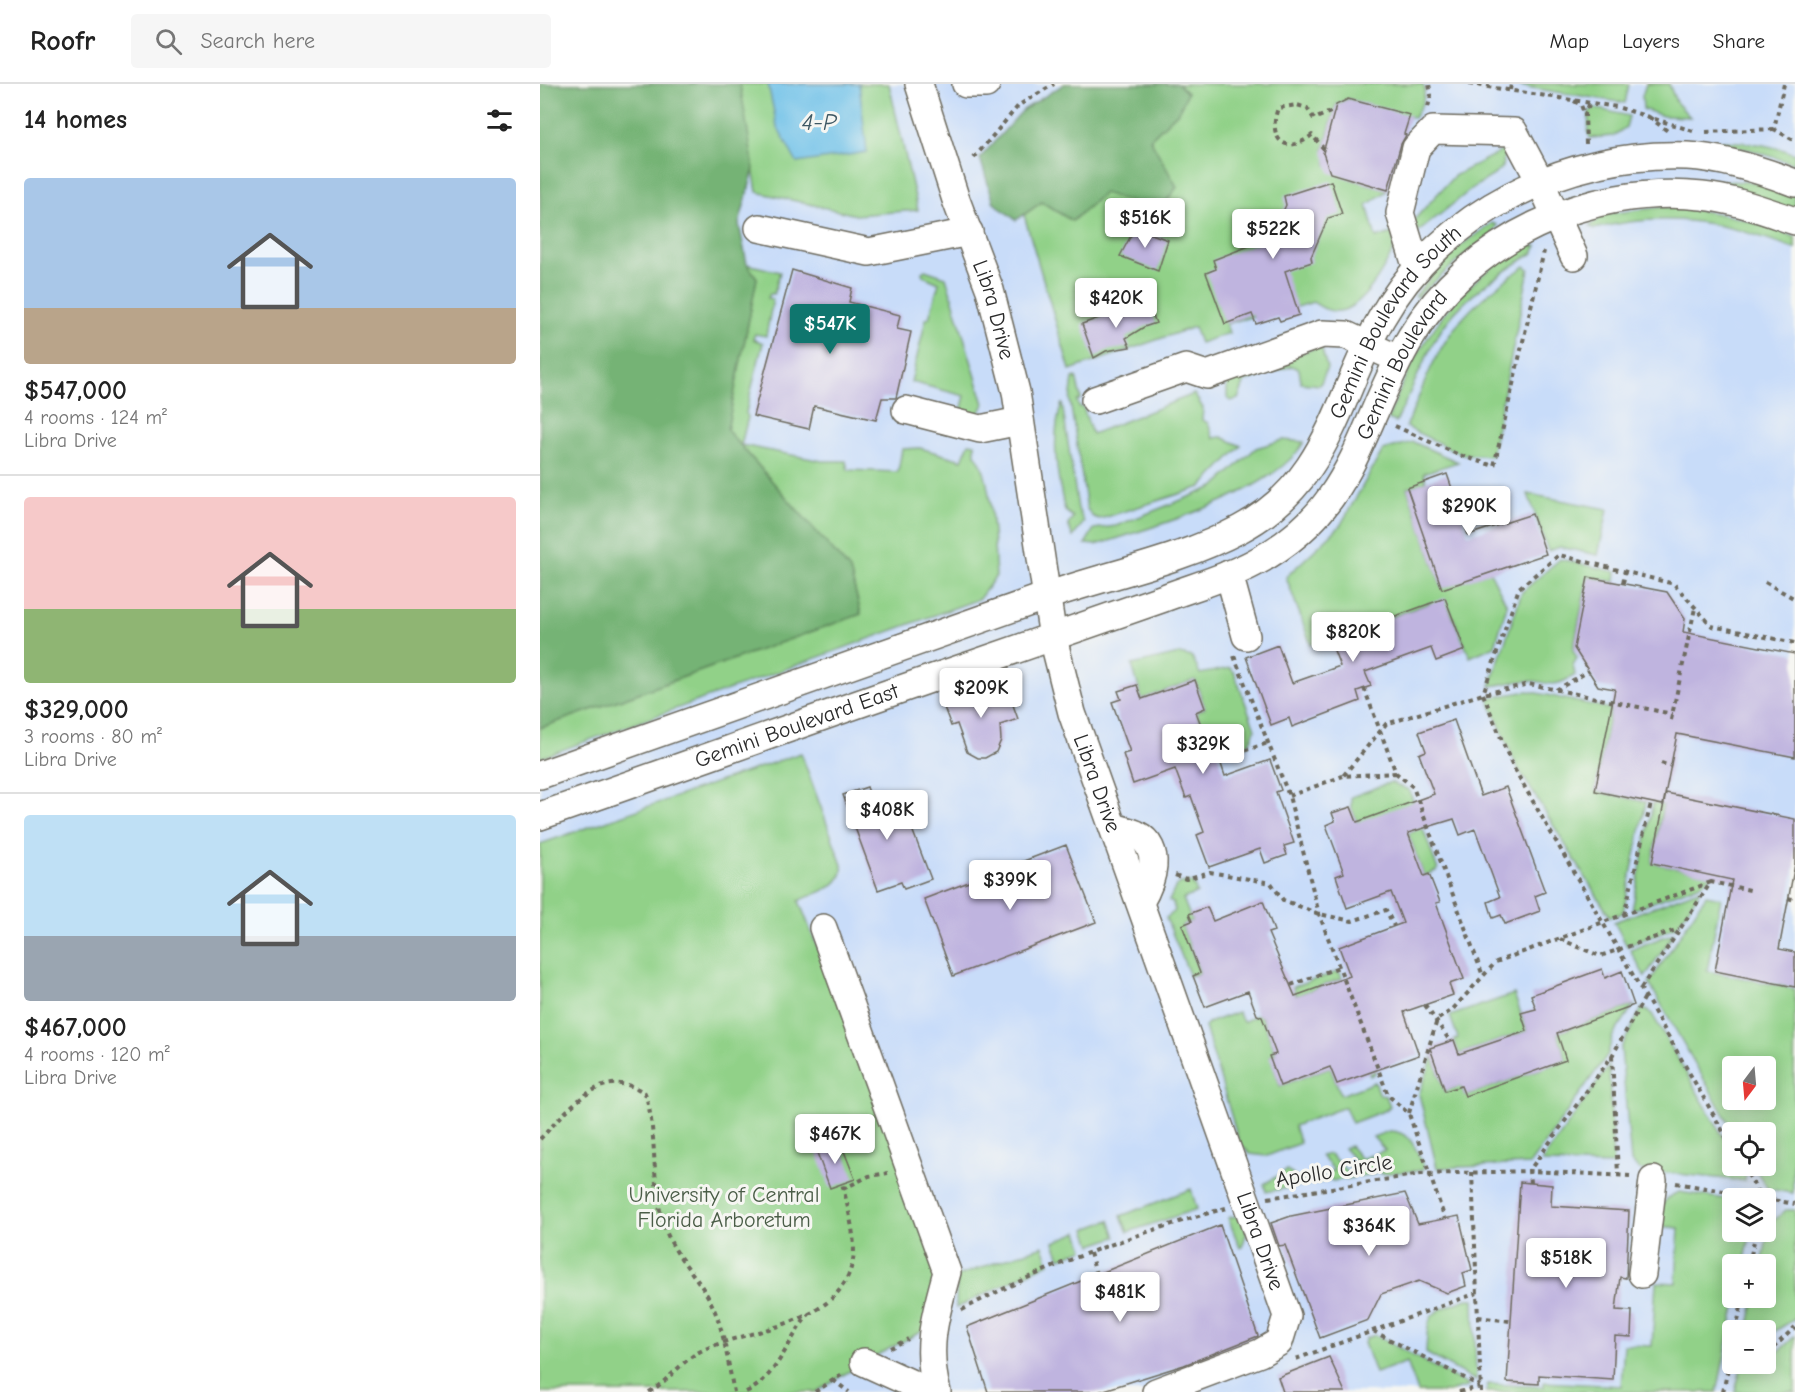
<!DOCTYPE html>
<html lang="en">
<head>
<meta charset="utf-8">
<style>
	:root { --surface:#fff; --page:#f6f6f6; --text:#222; --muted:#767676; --line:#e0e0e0; --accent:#0f766e }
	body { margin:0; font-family:"Comic Neue",sans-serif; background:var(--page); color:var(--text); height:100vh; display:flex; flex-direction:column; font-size:22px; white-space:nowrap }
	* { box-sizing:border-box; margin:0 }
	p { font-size:20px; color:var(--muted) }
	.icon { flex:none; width:33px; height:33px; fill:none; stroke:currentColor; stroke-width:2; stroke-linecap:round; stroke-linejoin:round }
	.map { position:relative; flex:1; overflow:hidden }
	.side { display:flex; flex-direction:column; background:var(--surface); width:540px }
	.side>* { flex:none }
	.needle { width:39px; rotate:196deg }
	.tools { position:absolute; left:1182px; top:972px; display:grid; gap:12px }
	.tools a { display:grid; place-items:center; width:54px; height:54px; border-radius:6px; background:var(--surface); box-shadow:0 3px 15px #0003; font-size:30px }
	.price { position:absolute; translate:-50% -51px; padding:0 14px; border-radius:6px; background:#fff; color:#222; font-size:20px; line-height:39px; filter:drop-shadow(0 2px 3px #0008) }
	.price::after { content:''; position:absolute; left:50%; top:36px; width:18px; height:14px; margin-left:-9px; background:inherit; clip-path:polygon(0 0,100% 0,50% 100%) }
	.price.active { background:var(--accent); color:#fff }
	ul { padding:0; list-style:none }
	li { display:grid; align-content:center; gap:12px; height:318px; padding:0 24px }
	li+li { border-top:2px solid var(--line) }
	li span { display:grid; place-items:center; height:186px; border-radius:6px; color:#555 }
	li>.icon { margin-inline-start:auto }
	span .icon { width:108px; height:108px; fill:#fffc; stroke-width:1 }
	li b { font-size:26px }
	h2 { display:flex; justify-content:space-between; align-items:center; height:72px; padding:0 24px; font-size:26px }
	header { display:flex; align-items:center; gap:36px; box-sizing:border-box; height:84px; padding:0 30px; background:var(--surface); border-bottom:2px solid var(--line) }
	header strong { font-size:28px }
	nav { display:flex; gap:33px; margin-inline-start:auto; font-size:21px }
	.search { width:420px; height:54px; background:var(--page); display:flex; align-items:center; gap:15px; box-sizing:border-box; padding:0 21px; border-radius:6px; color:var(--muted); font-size:22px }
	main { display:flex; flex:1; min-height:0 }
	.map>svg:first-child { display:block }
</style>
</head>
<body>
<header>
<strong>Roofr</strong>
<div class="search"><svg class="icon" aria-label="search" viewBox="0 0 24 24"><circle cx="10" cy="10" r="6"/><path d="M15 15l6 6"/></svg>Search here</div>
<nav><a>Map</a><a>Layers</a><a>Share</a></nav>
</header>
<main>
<section class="side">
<h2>14 homes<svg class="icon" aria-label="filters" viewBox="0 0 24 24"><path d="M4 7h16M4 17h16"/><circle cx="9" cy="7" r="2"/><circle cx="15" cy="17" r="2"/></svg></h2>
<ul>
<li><span style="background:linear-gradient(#a9c7e8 70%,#b9a48a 0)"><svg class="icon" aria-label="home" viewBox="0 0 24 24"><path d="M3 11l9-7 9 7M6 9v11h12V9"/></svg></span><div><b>$547,000</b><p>4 rooms · 124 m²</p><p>Libra Drive</p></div></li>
<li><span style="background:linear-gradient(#f6c9c9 60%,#8fb573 0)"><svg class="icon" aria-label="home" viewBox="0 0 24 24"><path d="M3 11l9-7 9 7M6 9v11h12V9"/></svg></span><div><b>$329,000</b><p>3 rooms · 80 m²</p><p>Libra Drive</p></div></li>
<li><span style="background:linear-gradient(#bfe0f5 65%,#9aa5b1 0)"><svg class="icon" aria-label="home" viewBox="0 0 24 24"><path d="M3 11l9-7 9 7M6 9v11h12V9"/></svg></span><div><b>$467,000</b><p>4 rooms · 120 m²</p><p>Libra Drive</p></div></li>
</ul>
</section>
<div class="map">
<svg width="1255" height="1308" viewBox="0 0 1255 1308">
	<rect width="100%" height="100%" fill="#f6f6f2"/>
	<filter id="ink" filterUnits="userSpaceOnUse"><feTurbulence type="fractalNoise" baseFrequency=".0167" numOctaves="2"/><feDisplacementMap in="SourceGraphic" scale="12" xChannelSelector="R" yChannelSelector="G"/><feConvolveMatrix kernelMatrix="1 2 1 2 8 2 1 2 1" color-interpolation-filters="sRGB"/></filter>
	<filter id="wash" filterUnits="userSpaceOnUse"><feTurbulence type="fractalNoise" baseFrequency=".008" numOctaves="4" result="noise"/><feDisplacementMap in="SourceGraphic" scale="24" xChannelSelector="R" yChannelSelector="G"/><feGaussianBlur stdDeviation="1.35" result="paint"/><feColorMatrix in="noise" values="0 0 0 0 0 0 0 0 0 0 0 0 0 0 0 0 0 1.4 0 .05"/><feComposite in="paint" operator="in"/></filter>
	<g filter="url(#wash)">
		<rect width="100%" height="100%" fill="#e7e0bd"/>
		<!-- built -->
		<path fill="#c8dcf9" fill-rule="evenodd" d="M0,0h1255v1308h-1255zM1192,982h34v34h-34zM1192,1048h34v34h-34zM1192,1114h34v34h-34zM1192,1180h34v34h-34zM1192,1246h34v34h-34z"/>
		<!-- green -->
		<path fill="#91d188" stroke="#5e7e5a" stroke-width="1.5" fill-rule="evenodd" d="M199,0h150l29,126 -62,5 -99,-23z
			M638,0h243l4,4 -2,14 -9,16 -66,-19 -12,6 -12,44 3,16 9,3 15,11 37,11 -21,15 9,33 16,-5c1,4 3,15 1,18 -10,19 -30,57 -54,60 -11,1 -18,-4 -26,-9 -28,10 -59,12 -87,22l3,9 -29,10 -6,-16 -124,43 -46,-155 18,-13 30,19 32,-28 73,-6 -27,-48 30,-29 6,-17z
			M980,0h109l-4,19 -105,-17z
			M1106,0h23l7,18 14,15 -27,-1 -20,-7 -1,-13z
			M1054,24l35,8 -3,11 -13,9 -23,2 -2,-6 1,-20z
			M1163,57c32,0 62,1 92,13v10l-44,-14z
			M965,65l-3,18 -8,8 -20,12 -56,45 -5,-11 41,-45z
			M1135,96l83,2 37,13v15l-120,-27z
			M1123,123c47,2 88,12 132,30v12c-69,-27 -127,-39 -201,-20l-4,-3 15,-12z
			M952,139l5,2 -4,9 -24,17 -52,46 -2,-1 38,-45z
			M991,161l6,1 -4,7c-37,23 -75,47 -97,85 -15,27 -26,56 -40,84l-8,-3c23,-60 52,-112 103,-151 13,-10 24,-20 40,-23z
			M207,180l33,8 -6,22h-4l-2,4 5,1 -7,37 -11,-2 -2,5 10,4 -15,60 -2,10 2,4 -7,28 81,16h24l2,9 50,2 4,-23 18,-1 42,12 7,-17 6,1v11c17,13 19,97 21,121l-17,23 -439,159v-30l321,-114 -11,-44 -123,-140 30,-152z
			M985,182l4,3 -38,187 -30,-2 -55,-27c13,-29 23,-61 41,-88 19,-30 49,-53 78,-73z
			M385,186l21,7 38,127 -5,10 -9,2 -9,-5 4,-15 -54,-14 15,-63 3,-1 10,-35 -16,-7 -1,-4z
			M781,262l6,22 -7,17 -19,-2 -2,-14 -7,-3 -47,15 -7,18 -8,2 -3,-3v-15l7,-7z
			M536,293l5,22 -4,2 2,6h4l9,27 102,-40 9,14 -1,12 6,3 5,15 9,-1 19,9 -40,41 -101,32 -7,-2 -6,-8 -17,-108 3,-23z
			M522,319l16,106 6,13 -11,15 -5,-12 5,-8 -8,-6c-8,-35 -15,-73 -3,-108z
			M743,356l21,2c-30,52 -151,85 -208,103l-11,-1 9,-15 22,-3 98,-39 42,-39z
			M873,358l45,20 -34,11 2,9 -19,6 35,100 48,-16 17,33 -12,41 -25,11 -21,-49 -15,5 -4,-10 -119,42 -25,-68 54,-51 43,-76z
			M988,410l80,15 -10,46 -38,-8 -12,4z
			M1020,475l56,13 -1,10 -27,-5 -15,73 4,8 -4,7 2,10c-27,17 -26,4 -51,6 -11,0 -23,4 -34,5l32,-94z
			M639,570l13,3 8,17 30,-6 4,4 21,57c-3,11 -7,18 -18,21l-3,-8 -23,9 -15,-39 9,-4 -10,-28 -53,19 -10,-34z
			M988,607l83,18 -16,82 51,11 -23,111 -13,4 -94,-152 -28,-67z
			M261,669l41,112c3,23 -26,27 -43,36l148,371 -15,54 -68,36 -48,30h-276v-548z
			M851,698l18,8 29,80 -14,6 -16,-43 7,-2 -58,-9 -6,-15v-10z
			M1113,719l10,2 -11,58 60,12 -11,9 -69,26z
			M641,799h12l4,10 -14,6 9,22 -10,4 18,48 -10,3 -24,-58 9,-7 -2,-8 -4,-2 7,-15z
			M1161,805l-24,37 -50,20 -13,-24z
			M1166,811l15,3 -14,73 88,18 -2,204 -25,-4 -15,-23h13v-34h-32l-85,-149zM1192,982h34v34h-34z
			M1134,849l-29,44 -15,-27z
			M797,888l3,1 35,92v8l-5,3 -23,-62 6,-2 -13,-33 -44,17 -3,-9z
			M974,910l13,37 -68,23 -5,-14 4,-2 -8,-22z
			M1094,921l-22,32 -4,17 -78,110 -93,4 -18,-74 14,-37 12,34 16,-5 4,10 101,-36 -9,-27z
			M1102,924l10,6 80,138v14h8l6,9 -1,6 -105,-11 -9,-8 -10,-114z
			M698,928l5,10 14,-7 5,2 14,37 -6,2 10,30 50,-19 11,28 34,-13 5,13 6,1 4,10 -4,4 -34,13 -7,-16 -51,19 6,17 -33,13 -17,-2 -11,-12 -34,-115 3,-4z
			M1069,982l4,99 -68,-2 -3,-2z
			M849,1047c22,0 26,17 35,35l-1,4 -42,4 -6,-20 10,-4 -12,-13z
			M810,1062l11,13 10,-4 5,19 -17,2 -12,-12 9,-3 -12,-13z
			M790,1070l23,24 -21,3 -7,-8 9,-3 -13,-14z
			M747,1086l14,12 18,-8 8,7 -61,11 -2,-8z
			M651,1105l6,20 -69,23 -7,-16z
			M1139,1108l53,8v32h19l-7,32h-12v34h5l-20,94h-230v-8l57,3v-5l77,4 3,-41 28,1 4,-64 20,1 3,-55 -20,-2c1,-19 2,-27 20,-34z
			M1246,1126h9v109l-20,12 -9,11v-12h-18l7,-32h11v-34h-4l8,-40z
			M700,1131l7,17 -5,15 -2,1 -12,-30z
			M570,1136l6,17 -24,8 -6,-16z
			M538,1148l6,17 -24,9 -6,-16z
			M503,1162l6,17 -93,45 1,-32z
			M927,1215h7l2,82 -50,-28c2,-43 2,-39 41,-54z
			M835,1251l95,51 -21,6h-31l-11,-30 -32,11 -11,-30 2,-5z
			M1255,1252v56h-60l7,-28h24v-6l9,-3z"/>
		<!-- forest -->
		<path fill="#74b374" stroke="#506f50" stroke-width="1.5" d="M0,0h200l14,85 -15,55 8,40 10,14 -30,152 123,140 11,44 -321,114z
			M524,0h114l9,9 -7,17 -30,29 27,48 -17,24 -56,-18 -32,28 -30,-19 -26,18 -22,-17 -14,-45 43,-48z"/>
		<!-- water -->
		<path fill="#6cc0e8" stroke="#4c768a" stroke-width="1.5" d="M228,0h91l8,68 -70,11 -20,-37z"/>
		<g id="blocks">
			<!-- building -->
			<path fill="#bfb4df" d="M808,15l62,16 -6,19 2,1 -5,9 -13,46 -58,-17 -7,-20 13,-48z
				M791,97l11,33 -14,4 -17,39 1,5 -27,9 14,44 -19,6 -2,-4 -22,7 -4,-10 -27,10 -19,-51 10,-4 -3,-9 49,-19 -2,-5 14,-5 12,-26 -2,-9z
				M595,144l33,12 -10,31 -38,-15z
				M252,186l60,18 -3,14 51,13 -3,14 14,3 -15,66h-14l-6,22 -62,-14 -5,23 -56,-13z
				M609,222l7,17 -12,4 -18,11 4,9 -24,4 -12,7 -12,-34 36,-13v3z
				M907,390l21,61 64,-21 14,40 -104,35 -35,-101z
				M1048,493l79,15 18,27 -2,13 112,22v103l-118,-23 -14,71 -68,-14 20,-102 -17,-3 -24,-38z
				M905,514l20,52 -29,11 -5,-13 -66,24 6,14 -14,5 3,10 -68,26 -3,-9 -18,7 -25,-68 32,-12 14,38 48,-17 -10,-26z
				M655,596l10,28 -9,4 15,39 5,-2 9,27 45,-16 11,30 -5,2 18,51 -10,3 3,9 -22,8 -5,-14 -51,18 -12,-32 7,-3 -13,-36 -5,2 -11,-29 -42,15 -10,-30 7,-2 -18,-50 9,-3 -3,-8 19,-6 5,14z
				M451,601l4,10 13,-4 10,28 -18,6 1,15 -5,12 -11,6h-7l-11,-6 -10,-28 -6,2 -9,-24z
				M914,636l27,76 25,-9 39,105 -10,4 5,15 -35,13 -4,-9 -8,3 -5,-16 12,-5 -25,-68 -15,6 -6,-16 -46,14 16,43 5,-2 11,28 -4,1 28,76 -15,5 4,11 -49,17 15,43 -82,29 -7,-17 -50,19 -11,-30 7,-2 -14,-37 -5,-2 -9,-24 -43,16 -12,-31 7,-3 -18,-48 10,-4 -3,-7 18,-7 6,14 50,-20 11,30 -6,2 27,63 55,-20 -11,-29 64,-24 -12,-31 -44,16 -11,-32 8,-3 -18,-48 9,-4 -3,-8 19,-6 6,15 77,-28 -15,-40 7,-3 -7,-19z
				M327,703l8,23 26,-10 30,79 -27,10 -3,-7 -23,8 -35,-95z
				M1126,709l129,26v45l-16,85 16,3v35l-80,-16 17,-91 -80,-17z
				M526,761l30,77 -143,54 -29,-77z
				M1062,885l3,9 17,-7 12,34 -77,28 9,27 -101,36 -4,-10 -16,5 -15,-43 24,-8 5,14 68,-23 -6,-18 15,-4 -5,-14z
				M300,1057l15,38 -25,9 -14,-38z
				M980,1098l32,3 -1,21 78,5 -3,67 -6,-1 -4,33 16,1 -1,26 -16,-1 -2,44 -74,-5v9l-32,-2z
				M865,1109l13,31 41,-8 13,54 -9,3 3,13 -19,7 -28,-12 -38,13 -13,26 -48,18 -35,-93 -6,1 -8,-23 20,-7z
				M680,1141l38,111 -74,29 -86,27h-110l-21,-65z
				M789,1273l16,35h-62l-5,-15z"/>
		</g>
	</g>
	<g filter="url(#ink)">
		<use href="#blocks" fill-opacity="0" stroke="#6d6a5e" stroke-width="1.5"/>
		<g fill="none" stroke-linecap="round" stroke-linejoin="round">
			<defs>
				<g id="minor">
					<path id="s1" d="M379,0l37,116 34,90 26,102 37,246 19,75 215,603 -8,26 -19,11 -104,39"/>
					<path d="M426,0h20"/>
					<path d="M219,144l110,24 100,-20"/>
					<path d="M877,185l-17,-56 16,-65 17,-18 81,2 26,49 34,75"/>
					<path d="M555,316l91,-32 21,7 115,-41 24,1 39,18"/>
					<path d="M366,326l74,19 40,-8"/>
					<path d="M689,490l17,62"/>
					<path id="s2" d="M0,691c168,-60 336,-120 504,-178 65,-23 134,-35 196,-68 89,-47 96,-130 141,-210 60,-107 186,-168 306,-163 37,2 74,14 108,27"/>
					<path id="s3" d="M0,732c145,-50 289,-103 434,-152 64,-22 127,-44 190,-66 29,-11 62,-20 90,-35 103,-54 104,-137 157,-226 59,-99 177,-153 291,-141 32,3 63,15 93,25"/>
					<path d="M573,743c7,2 16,4 23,7 28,14 16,48 4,68"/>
					<path d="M283,844l124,344c-12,44 -22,75 -10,120"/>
					<path d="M1102,1190l11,-94"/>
					<path d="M324,1278l66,30"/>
				</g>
			</defs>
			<!-- minor casing -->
			<use href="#minor" stroke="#6d6a5e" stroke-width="30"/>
			<!-- path -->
			<path stroke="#6d6a5e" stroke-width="4" stroke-dasharray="4.5 4.5" stroke-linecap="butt" d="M929,0l148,23 76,24
				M1244,0l-10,45 21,12
				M970,6l1,-6
				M1034,17l7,4 3,8
				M888,23l3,-12 -2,-11
				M1109,33l20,15
				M1166,48l68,-3
				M1046,60l-1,-30 4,-9h7
				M784,65l-12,-14c-27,22 -45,3 -34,-27l19,-3 10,3 7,11 21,-9
				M434,74l45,-53 35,-21
				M855,342l64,29 35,11 50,-215
				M1225,498l30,17
				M1083,499l2,-11
				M694,572l55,140 30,118 69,181 21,19 36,105
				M824,604l32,85 17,14 70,189
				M1016,606l33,-19
				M1131,636l24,-112
				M679,675l49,-16
				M1121,679l10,3
				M856,689l-53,3 43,-52 97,-30 46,-10 143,30
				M749,712l54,-20
				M635,791l11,4 24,-7 61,11 12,17 36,14 33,7 34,-11 8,16
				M1248,814l7,2
				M1084,831l27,-112
				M1020,855l40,17 79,-27
				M751,901l48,-18
				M1101,904l70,-106 39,8
				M885,921l25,36
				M1072,972l6,118
				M869,1029l28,-93 16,-11 43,-47 215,-80
				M0,1055c28,-29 61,-75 105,-46 15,46 3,100 24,145 9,20 27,38 38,57 17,29 20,65 27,97
				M1192,1063l-220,-382 -29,-71 36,-106 40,-33 115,29 38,42 83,17
				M1203,1082l19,32
				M932,1088l9,220
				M990,1099l-1,-12 83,-115 33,-59
				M1136,1099l88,15
				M303,1105l26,-13 19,-3
				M728,1114l153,-24 108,-3 101,5
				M1226,1115l29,5
				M550,1169l6,21
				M1209,1180l7,-32
				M422,1226c83,-45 173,-76 264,-102
				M938,1233l32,4
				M1196,1246l7,-32
				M833,1247l107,55
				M350,1264l18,-9
				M1226,1267l3,1 26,-25
				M756,1275l181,-66
				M293,1296l16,12
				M109,1308c19,-11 32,-30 50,-40 51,-26 140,-23 154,-92 4,-20 -6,-56 -11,-77
				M206,1308c31,-14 42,-53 63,-78
				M275,1308l29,-19
				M919,1308l21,-5
				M1183,1308l9,-43"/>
			<!-- minor -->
			<use href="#minor" stroke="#fff" stroke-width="27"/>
		</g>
	</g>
	<g text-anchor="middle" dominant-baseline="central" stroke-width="6" stroke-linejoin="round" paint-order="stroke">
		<!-- street labels -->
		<g font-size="22" fill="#2b2b2b" stroke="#f6f6f2">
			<text stroke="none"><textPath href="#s1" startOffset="238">Libra Drive</textPath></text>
			<text stroke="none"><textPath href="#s2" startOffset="1006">Gemini Boulevard South</textPath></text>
			<text stroke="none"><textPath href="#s3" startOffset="1010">Gemini Boulevard</textPath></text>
			<text stroke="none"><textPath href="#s3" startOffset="272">Gemini Boulevard East</textPath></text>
			<text stroke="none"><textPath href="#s1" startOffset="724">Libra Drive</textPath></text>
			<text transform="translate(794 1087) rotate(-9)">Apollo Circle</text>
			<text stroke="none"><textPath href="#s1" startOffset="1210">Libra Drive</textPath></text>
		</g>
		<!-- park labels -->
		<g font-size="22" fill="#4a5d47" stroke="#f6f6f2">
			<text x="184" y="1111">University of Central<tspan x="184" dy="25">Florida Arboretum</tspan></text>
		</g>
		<!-- water labels -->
		<g font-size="24" font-style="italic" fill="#3e5864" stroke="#f6f6f2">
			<text x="279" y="38">4-P</text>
		</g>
	</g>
</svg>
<div class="tools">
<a><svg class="needle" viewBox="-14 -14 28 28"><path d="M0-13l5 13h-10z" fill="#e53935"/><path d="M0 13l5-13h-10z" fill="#767676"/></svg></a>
<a><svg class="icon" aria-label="locate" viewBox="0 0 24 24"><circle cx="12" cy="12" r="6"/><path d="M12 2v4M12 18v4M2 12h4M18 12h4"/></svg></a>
<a><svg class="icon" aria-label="layers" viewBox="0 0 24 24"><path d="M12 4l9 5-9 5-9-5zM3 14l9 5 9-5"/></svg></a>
<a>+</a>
<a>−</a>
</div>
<b class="price" style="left:605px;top:165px">$516K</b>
<b class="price" style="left:733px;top:176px">$522K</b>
<b class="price" style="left:576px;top:245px">$420K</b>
<b class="price active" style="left:290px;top:271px">$547K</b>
<b class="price" style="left:929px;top:453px">$290K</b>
<b class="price" style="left:813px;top:579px">$820K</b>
<b class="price" style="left:441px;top:635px">$209K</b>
<b class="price" style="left:663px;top:691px">$329K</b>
<b class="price" style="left:347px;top:757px">$408K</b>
<b class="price" style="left:470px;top:827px">$399K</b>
<b class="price" style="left:295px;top:1081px">$467K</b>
<b class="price" style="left:829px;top:1173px">$364K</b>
<b class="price" style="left:1026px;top:1205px">$518K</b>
<b class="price" style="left:580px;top:1239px">$481K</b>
</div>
</main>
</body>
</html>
